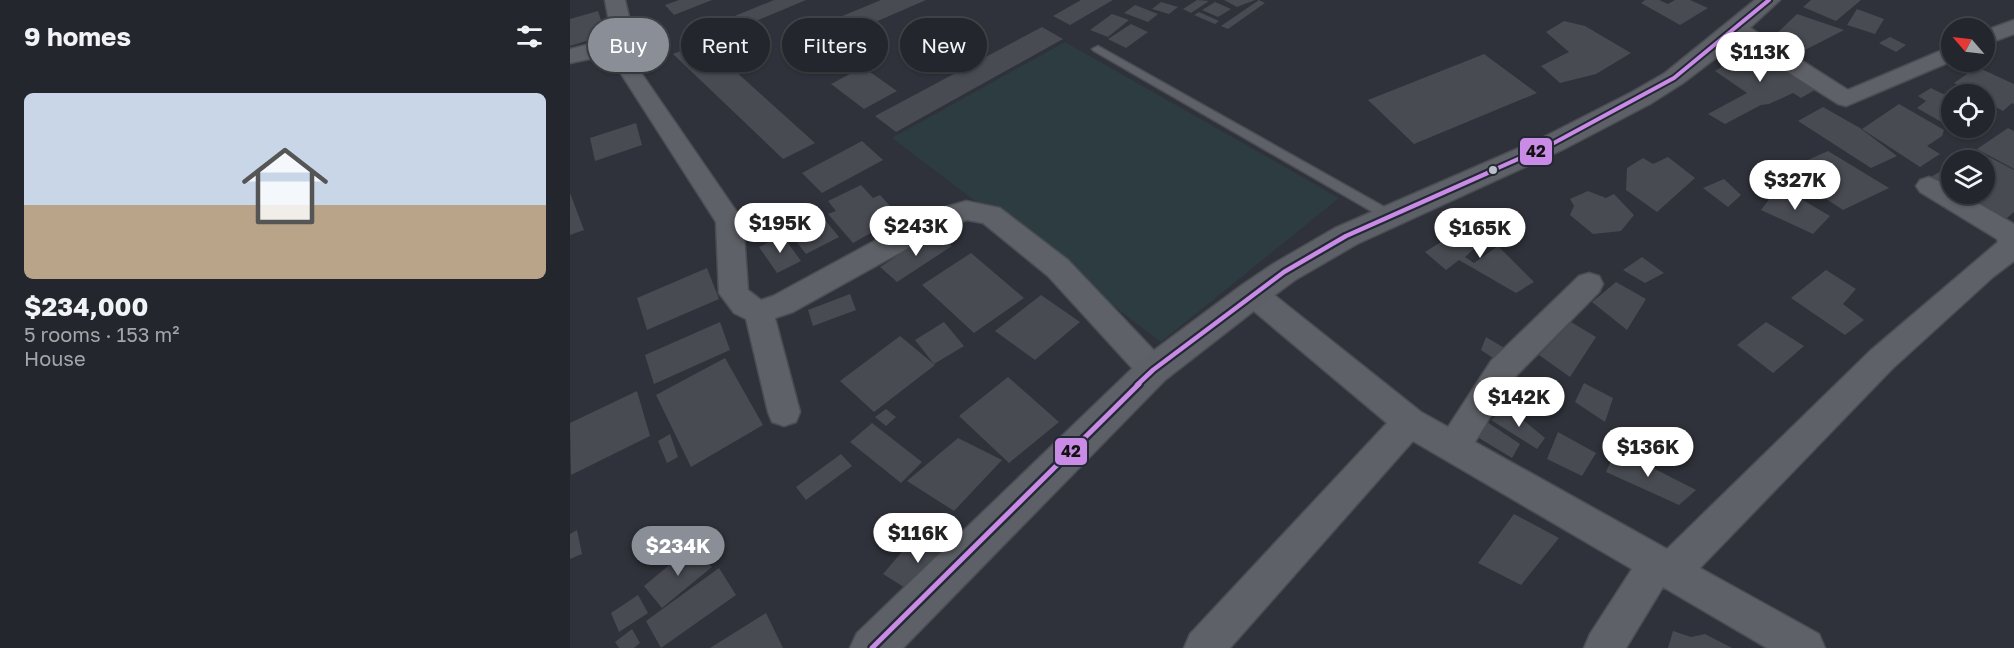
<!DOCTYPE html>
<html lang="en">
<head>
<meta charset="utf-8">
<style>
	:root { --surface:#23262c; --page:#2b2e34; --text:#f1f3f6; --muted:#a3a5a9; --line:#404348; --accent:#898e97 }
	body { margin:0; font-family:"Golos Text",sans-serif; background:var(--page); color:var(--text); height:100vh; display:flex; flex-direction:column; font-size:22px; white-space:nowrap }
	* { box-sizing:border-box; margin:0 }
	p { font-size:20px; color:var(--muted) }
	.icon { flex:none; width:33px; height:33px; fill:none; stroke:currentColor; stroke-width:2; stroke-linecap:round; stroke-linejoin:round }
	.map { position:relative; flex:1; overflow:hidden }
	.drawer { display:flex; flex-direction:column; background:var(--surface); width:570px }
	.drawer>* { flex:none }
	.guide { position:absolute; left:18px; top:18px; width:570px; height:54px; display:flex; gap:12px }
	.needle { width:39px; rotate:298deg }
	.controls { position:absolute; left:1371px; top:18px; display:grid; gap:12px }
	.controls a { display:grid; place-items:center; width:54px; height:54px; border-radius:50%; background:var(--surface); box-shadow:0 2px 4px #0004,0 0 0 2px var(--line); font-size:30px }
	.price { position:absolute; translate:-50% -51px; padding:0 14px; border-radius:21px; background:#fff; color:#222; font-size:20px; line-height:39px; filter:drop-shadow(0 2px 3px #0008) }
	.price::after { content:''; position:absolute; left:50%; top:36px; width:18px; height:14px; margin-left:-9px; background:inherit; clip-path:polygon(0 0,100% 0,50% 100%) }
	.price.active { background:var(--accent); color:#fff }
	ul { padding:0; list-style:none }
	li { display:grid; align-content:center; gap:12px; height:318px; padding:0 24px }
	li+li { border-top:2px solid var(--line) }
	li span { display:grid; place-items:center; height:186px; border-radius:9px; color:#555 }
	li>.icon { margin-inline-start:auto }
	span .icon { width:108px; height:108px; fill:#fffc; stroke-width:1 }
	li b { font-size:26px }
	h2 { display:flex; justify-content:space-between; align-items:center; height:72px; padding:0 24px; font-size:26px }
	.tag { padding:0 21px; border-radius:27px; background:var(--surface); box-shadow:0 2px 4px #0004,0 0 0 2px var(--line); font-size:21px; line-height:54px }
	.tag.active { background:var(--accent); color:#fff }
	main { display:flex; flex:1; min-height:0 }
	.map>svg:first-child { display:block }
</style>
</head>
<body>
<main>
<section class="drawer">
<h2>9 homes<svg class="icon" aria-label="filters" viewBox="0 0 24 24"><path d="M4 7h16M4 17h16"/><circle cx="9" cy="7" r="2"/><circle cx="15" cy="17" r="2"/></svg></h2>
<ul>
<li><span style="background:linear-gradient(#c9d6e8 60%,#b9a48a 0)"><svg class="icon" aria-label="home" viewBox="0 0 24 24"><path d="M3 11l9-7 9 7M6 9v11h12V9"/></svg></span><div><b>$234,000</b><p>5 rooms · 153 m²</p><p>House</p></div></li>
</ul>
</section>
<div class="map">
<svg width="1444" height="648" viewBox="0 0 1444 648">
	<rect width="100%" height="100%" fill="#2f323a"/>
	<!-- green -->
	<path fill="#2d3c40" d="M495,42l274,156 -178,144 -269,-204z"/>
	<!-- building -->
	<path fill="#484b52" d="M109,0h33l-38,15 -9,-10z
		M204,0h32l-93,39 -10,-10z
		M311,0h45l-83,36 -15,-14z
		M511,0h32l-43,25 -17,-9z
		M627,0l12,1 -18,12 -8,-4z
		M654,0h31l-18,7z
		M689,0l6,3 -37,26 -7,-3z
		M1075,0h14l9,4 7,-4h15l18,8 -28,17 -39,-22z
		M1241,0h50l-25,21 -33,-14z
		M591,2l17,5 -9,7 -17,-5z
		M645,2l16,7 -13,8 -16,-7z
		M565,5l23,9 -10,8 -24,-9z
		M1287,9l27,10 -9,15 -28,-9z
		M28,11l8,24 -36,11v-27z
		M629,12l20,9 -4,3 -21,-9z
		M542,14l17,6 -21,17 -18,-7z
		M1227,14l47,16 -39,20 -30,-15z
		M994,21l21,5 46,27 -35,21 -36,9 -19,-17 28,-14 -23,-20z
		M561,24l17,8 -22,16 -18,-9z
		M472,27l21,12 -167,93 -21,-16z
		M85,35l15,14 -27,11 -14,-14z
		M1320,37l16,8 -10,7 -17,-9z
		M133,42l112,101 -32,16 -110,-105z
		M1185,46l65,41 -19,11 -8,-5 -24,11 -8,1 -36,19 -17,-10 39,-21 -32,-22z
		M914,54l53,39 -123,51 -46,-44z
		M293,67l34,24 -33,18 -33,-25z
		M1407,67l37,17v20l-2,-1 -9,8 -19,-11v-6h-10l-20,-11z
		M1361,88l12,6 8,-2 5,2h-4v34h11l-6,3 -40,-23 9,-7 -8,-5z
		M1329,104l45,26 -2,6 -15,10 13,8 -20,13 -58,-38z
		M1253,107l37,21 37,28 -26,12 -73,-47z
		M66,123l6,22 -47,16 -5,-23z
		M1438,128l6,3v38l-37,-20z
		M292,141l21,19 -61,33 -20,-20z
		M1404,149l40,21v42l-8,7 -46,-25h24v-34h-28z
		M1258,151l61,37 -46,22 -60,-39z
		M1098,157l27,21 -38,34 -31,-22 1,-22 16,-10 10,6z
		M1382,164v25l-21,-12z
		M1154,179l17,16 -13,12 -25,-19z
		M291,185l12,13 7,-3 10,11 -2,1 5,6 -4,2 5,5 -41,23 -25,-29 8,-3 -8,-10z
		M1209,186l51,30 -17,18 -52,-24z
		M1018,191l18,7 8,-4 20,21 -13,16 -28,3 -23,-19 4,-9 -4,-7z
		M0,193l14,37 -14,5z
		M247,210l22,27 -33,17 -22,-28z
		M896,226l21,11 -22,20 9,6 24,-17 36,36 -18,11 -57,-33 -13,10 -21,-18z
		M364,232l18,14 -55,36 -17,-15z
		M212,235l19,26 -24,12 -18,-26z
		M401,253l53,45 -50,35 -52,-48z
		M1072,257l22,16 -19,10 -22,-13z
		M137,268l12,31 -72,31 -10,-32z
		M1256,270l30,19 -13,15 21,16 -19,15 -54,-37z
		M1046,282l30,17 -19,31 -35,-28z
		M280,294l6,16 -43,16 -5,-16z
		M471,295l39,27 -45,38 -40,-29z
		M150,322l10,28 -76,34 -9,-29z
		M374,322l20,24 -30,18 -19,-24z
		M1001,322l25,15 -26,40 -31,-22z
		M1196,322l38,24 -31,27 -36,-28z
		M330,336l35,29 -61,47 -34,-31z
		M916,337l20,12 -10,11 -15,-10z
		M155,358l38,67 -72,42 -35,-72z
		M438,377l51,45 -50,41 -50,-47z
		M1014,383l29,15 -8,24 -30,-20z
		M67,391l13,45 -79,39 -1,-52z
		M937,407l38,31 -8,11 -46,-29z
		M316,409l10,8 -10,9 -11,-9z
		M914,420l36,24 -8,14 -38,-23z
		M302,423l50,39 -21,21 -51,-41z
		M988,432l38,21 -14,23 -35,-17z
		M100,434l8,23 -11,6 -9,-22z
		M388,438l44,22 -48,51 -47,-30z
		M1046,449l80,41 -17,15 -73,-33z
		M271,454l11,12 -46,34 -10,-13z
		M944,514l45,24 -38,47 -43,-22z
		M7,530l5,24 -12,5v-25z
		M348,533l34,21 -34,42 -35,-22z
		M122,546l20,21 -50,41 -18,-22z
		M149,568l17,27 -75,53 -15,-27z
		M68,595l10,18 -29,19 -8,-19z
		M196,613l17,35h-73z
		M62,629l8,14 -6,5h-15l-4,-6z
		M1103,631l18,6 14,-3 27,14h-64z"/>
	<g fill="none" stroke-linecap="round" stroke-linejoin="round">
		<defs>
			<path id="lane" d="M528,46l297,167 2,3 -2,3h-10l-291,-168 -2,-2z"/>
			<path id="street" d="M35,0h20l8,34 -11,11 121,176 5,69 13,10 12,-4 153,-83 40,-12 34,7 68,52 96,101 5,9 -5,9 -11,4 -11,-4 -94,-103 -65,-53 -16,-3 -21,7 -153,85 -18,6 25,94 -4,10 -12,4 -12,-4 -4,-10 -22,-93 -12,-6 -15,-20 -3,-71 -107,-167 -39,8v-14l28,-7 13,-10z
				M1444,20v14l-30,11v-14z
				M1166,23l8,1 104,66 104,-44v15l-106,45 -8,-2 -110,-70 -3,-5 3,-5z
				M1359,177l23,10v7h10l52,30v37l-21,16 -101,92 -192,199 119,66 6,14h-58l-104,-61 -37,61h-42l6,-14 42,-65 -219,-128 -183,207h-46l6,-14 197,-211 -144,-121 -5,-8 5,-8 10,-3 10,3 158,126 27,15 43,-66 88,-85 10,-3 10,3 4,8 -4,8 -86,87 -38,63 192,107 203,-198 128,-109 -1,-3 -77,-47 -4,-6 4,-6z"/>
			<path id="secondary" d="M1185,0h25l-55,51 -42,32 -33,21 -88,46 -205,94 -62,36 -31,23 -99,77 -262,268h-53l7,-15 284,-273 101,-75 31,-21 62,-36 207,-90 90,-46 33,-19z"/>
		</defs>
		<!-- lane casing -->
		<use href="#lane" stroke="#4a4d52" stroke-width="3"/>
		<!-- street casing -->
		<use href="#street" stroke="#4a4d52" stroke-width="3"/>
		<!-- secondary casing -->
		<use href="#secondary" stroke="#4a4d52" stroke-width="3"/>
		<!-- lane -->
		<use href="#lane" fill="#5f6168" fill-rule="evenodd"/>
		<!-- street -->
		<use href="#street" fill="#5f6168" fill-rule="evenodd"/>
		<!-- secondary -->
		<use href="#secondary" fill="#5d6066" fill-rule="evenodd"/>
		<defs>
			<path id="bus-1-far2" d="M919,172l63,-28 122,-66 95,-78"/>
			<path id="bus-1-far1" d="M567,385l16,-15 131,-98 62,-36 146,-65"/>
			<path id="bus-1" d="M302,648l267,-264"/>
		</defs>
		<!-- bus-1-far2 casing -->
		<use href="#bus-1-far2" stroke="#222834" stroke-width="8"/>
		<!-- bus-1-far1 casing -->
		<use href="#bus-1-far1" stroke="#222834" stroke-width="9"/>
		<!-- bus-1 casing -->
		<use href="#bus-1" stroke="#222834" stroke-width="10"/>
		<!-- bus-1-far2 -->
		<use href="#bus-1-far2" stroke="#ca8be6" stroke-width="4"/>
		<!-- bus-1-far1 -->
		<use href="#bus-1-far1" stroke="#ca8be6" stroke-width="4.5"/>
		<!-- bus-1 -->
		<use href="#bus-1" stroke="#ca8be6" stroke-width="5"/>
	</g>
	<!-- markers -->
	<circle fill="#babfc9" stroke="#222834" stroke-width="2" cx="923" cy="170" r="5"/>
	<g stroke="#222834" stroke-width="2">
		<rect x="949" y="137" width="34" height="29" rx="6" fill="#ca8be6"/>
		<rect x="484" y="437" width="34" height="29" rx="6" fill="#ca8be6"/>
	</g>
	<g font-size="16" text-anchor="middle" font-weight="bold" fill="#111">
		<text x="966" y="157">42</text>
		<text x="501" y="457">42</text>
	</g>
</svg>
<div class="controls">
<a><svg class="needle" viewBox="-14 -14 28 28"><path d="M0-13l5 13h-10z" fill="#e53935"/><path d="M0 13l5-13h-10z" fill="#a3a5a9"/></svg></a>
<a><svg class="icon" aria-label="locate" viewBox="0 0 24 24"><circle cx="12" cy="12" r="6"/><path d="M12 2v4M12 18v4M2 12h4M18 12h4"/></svg></a>
<a><svg class="icon" aria-label="layers" viewBox="0 0 24 24"><path d="M12 4l9 5-9 5-9-5zM3 14l9 5 9-5"/></svg></a>
</div>
<b class="price" style="left:1190px;top:83px">$113K</b>
<b class="price" style="left:1225px;top:211px">$327K</b>
<b class="price" style="left:210px;top:254px">$195K</b>
<b class="price" style="left:346px;top:257px">$243K</b>
<b class="price" style="left:910px;top:259px">$165K</b>
<b class="price" style="left:949px;top:428px">$142K</b>
<b class="price" style="left:1078px;top:478px">$136K</b>
<b class="price" style="left:348px;top:564px">$116K</b>
<b class="price active" style="left:108px;top:577px">$234K</b>
<div class="guide">
<a class="tag active">Buy</a>
<a class="tag">Rent</a>
<a class="tag">Filters</a>
<a class="tag">New</a>
</div>
</div>
</main>
</body>
</html>
